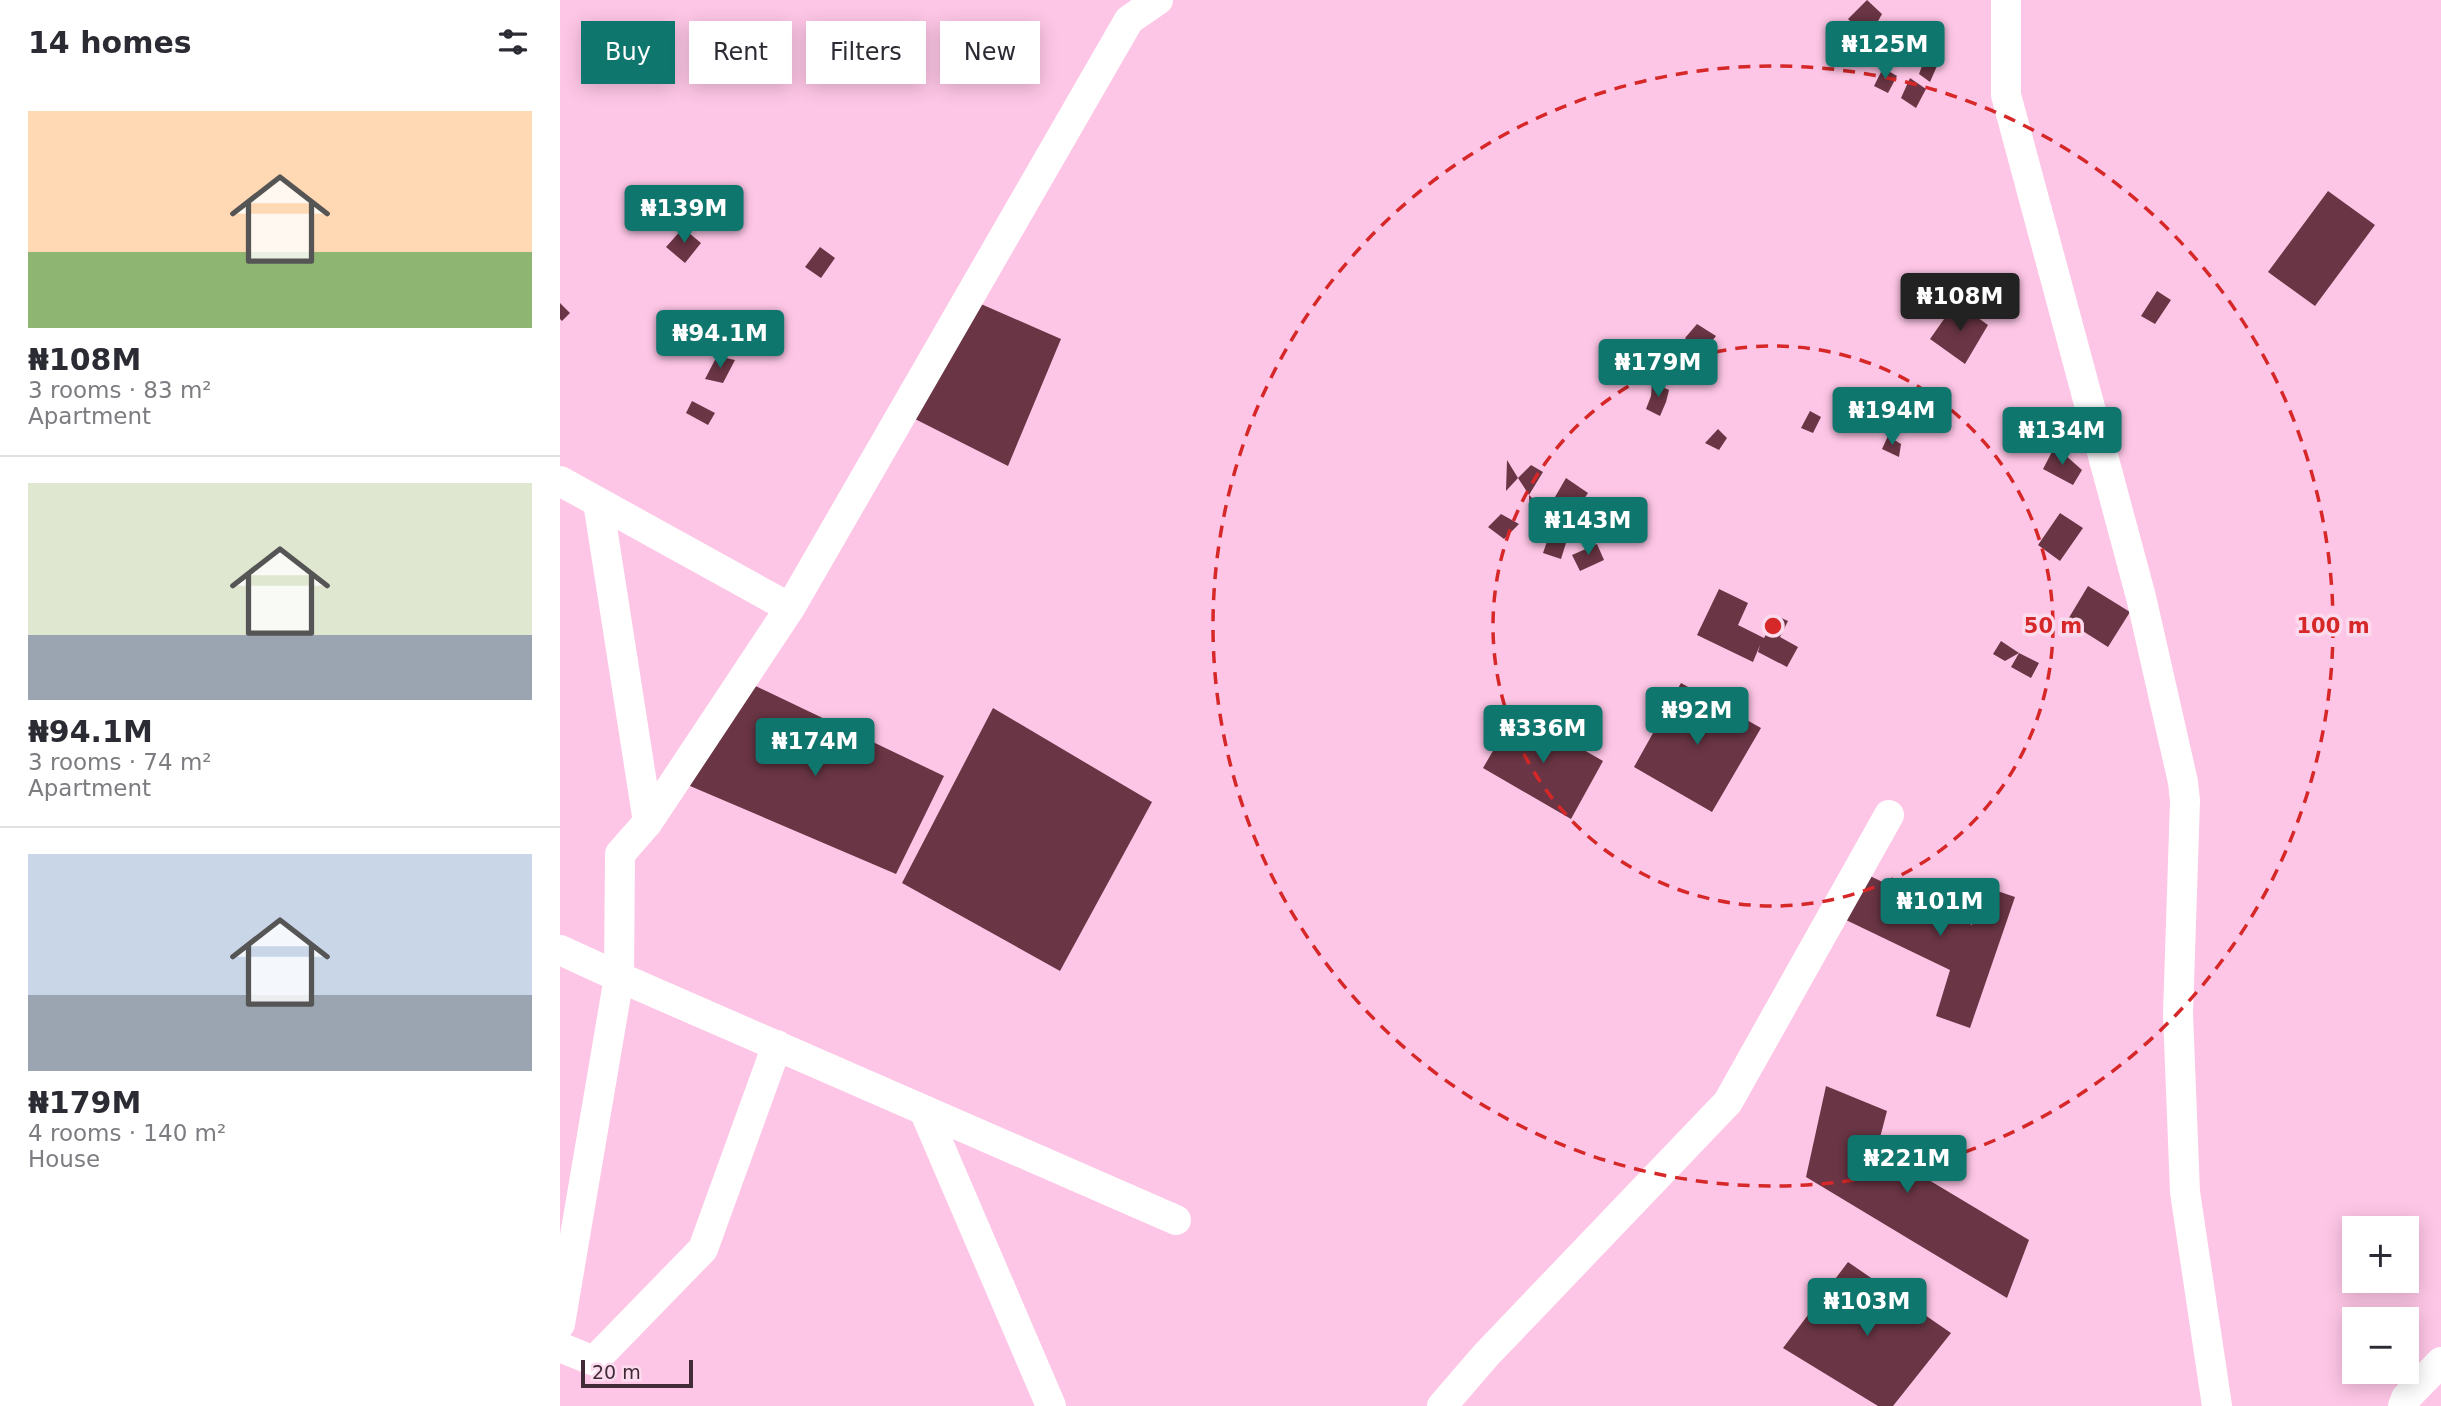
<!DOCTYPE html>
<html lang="en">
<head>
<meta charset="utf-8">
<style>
	:root { --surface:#fff; --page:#f7f7f7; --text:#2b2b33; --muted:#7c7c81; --line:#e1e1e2; --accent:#0f766e }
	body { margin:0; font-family:"DejaVu Sans",sans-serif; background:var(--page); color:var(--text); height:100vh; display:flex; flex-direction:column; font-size:26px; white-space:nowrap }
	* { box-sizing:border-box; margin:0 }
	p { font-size:23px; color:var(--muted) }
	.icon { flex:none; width:38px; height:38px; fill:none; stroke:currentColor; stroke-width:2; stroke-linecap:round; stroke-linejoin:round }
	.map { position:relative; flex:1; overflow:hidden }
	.details { display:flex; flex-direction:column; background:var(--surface); width:560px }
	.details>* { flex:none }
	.banner { position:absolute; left:21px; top:21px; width:665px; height:63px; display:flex; gap:14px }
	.controls { position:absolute; left:1782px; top:1216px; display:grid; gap:14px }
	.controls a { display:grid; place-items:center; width:77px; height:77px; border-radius:0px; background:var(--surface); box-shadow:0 4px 18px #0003; font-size:35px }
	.scale { position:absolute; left:21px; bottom:18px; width:112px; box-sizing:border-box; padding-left:7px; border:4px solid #402b37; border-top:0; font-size:19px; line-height:24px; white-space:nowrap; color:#402b37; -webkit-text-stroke:5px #fddbee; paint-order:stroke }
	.price { position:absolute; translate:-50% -60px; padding:0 16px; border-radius:7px; background:var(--accent); color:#fff; font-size:23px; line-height:46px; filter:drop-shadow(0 2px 4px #0008) }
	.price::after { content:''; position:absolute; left:50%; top:42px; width:21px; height:16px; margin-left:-10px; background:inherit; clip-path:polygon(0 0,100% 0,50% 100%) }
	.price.current { background:#222; color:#fff }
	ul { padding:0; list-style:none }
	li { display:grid; align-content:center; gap:14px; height:371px; padding:0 28px }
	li+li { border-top:2px solid var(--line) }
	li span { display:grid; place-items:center; height:217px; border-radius:0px; color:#555 }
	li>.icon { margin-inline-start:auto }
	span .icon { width:126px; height:126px; fill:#fffc; stroke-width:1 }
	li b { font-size:30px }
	h2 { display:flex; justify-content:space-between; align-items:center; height:84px; padding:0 28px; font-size:30px }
	.tag { padding:0 24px; border-radius:0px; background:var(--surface); box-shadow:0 4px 18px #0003; font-size:24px; line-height:63px }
	.tag.current { background:var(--accent); color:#fff }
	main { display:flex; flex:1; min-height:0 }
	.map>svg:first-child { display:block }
</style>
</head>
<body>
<main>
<section class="details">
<h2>14 homes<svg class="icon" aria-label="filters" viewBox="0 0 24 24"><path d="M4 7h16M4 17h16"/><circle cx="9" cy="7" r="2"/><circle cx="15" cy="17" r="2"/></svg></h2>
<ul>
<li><span style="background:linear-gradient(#ffd9b3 65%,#8fb573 0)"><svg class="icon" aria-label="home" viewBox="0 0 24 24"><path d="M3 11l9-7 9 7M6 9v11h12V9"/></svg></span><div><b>₦108M</b><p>3 rooms · 83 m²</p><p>Apartment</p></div></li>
<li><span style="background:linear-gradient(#dfe7d0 70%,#9aa5b1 0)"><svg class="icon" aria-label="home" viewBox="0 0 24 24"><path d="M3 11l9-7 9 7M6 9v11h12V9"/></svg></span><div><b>₦94.1M</b><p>3 rooms · 74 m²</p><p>Apartment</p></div></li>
<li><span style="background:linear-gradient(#c9d6e8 65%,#9aa5b1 0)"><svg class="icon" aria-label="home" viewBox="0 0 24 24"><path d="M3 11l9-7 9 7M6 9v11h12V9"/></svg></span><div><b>₦179M</b><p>4 rooms · 140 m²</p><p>House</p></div></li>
</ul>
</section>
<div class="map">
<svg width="1881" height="1406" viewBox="0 0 1881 1406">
	<rect width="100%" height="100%" fill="#fec6e6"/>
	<!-- building -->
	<path fill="#6a3544" d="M1307,0l15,14 -14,25 -20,-20z
		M1364,61l13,5 -7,16 -11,-8z
		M1323,68l14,8 -9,17 -14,-7z
		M1350,78l16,11 -10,19 -15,-10z
		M1768,191l47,34 -60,81 -47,-34z
		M123,228l18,15 -16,20 -19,-16z
		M260,247l15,11 -14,20 -16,-11z
		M1597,291l14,9 -16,24 -14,-8z
		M1396,302l32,23 -23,39 -35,-25z
		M0,303l10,10 -8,8 -2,-2z
		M421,304l80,35 -53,127 -95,-48z
		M1137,324l19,12 -14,18 -17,-16z
		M134,326l17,10 -10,17 -16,-10z
		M1100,355l14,12 -4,16 -20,-17z
		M157,356l18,4 -12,23 -18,-4z
		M1092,382l17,8 -3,12 -6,14 -14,-7 5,-13z
		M132,401l23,12 -7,12 -22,-12z
		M1250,411l11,6 -8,16 -12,-5z
		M1158,429l9,9 -8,12 -14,-7z
		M1328,436l13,8 -2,13 -17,-8z
		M1495,446l27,24 -9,15 -30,-16z
		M947,460l11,18 13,-13 12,7 -14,23 19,18 -18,7 -1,-25 -11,-17 -12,13z
		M1006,478l22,15 -12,18 -21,-14z
		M1500,513l23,15 -23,33 -22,-16z
		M941,514l18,10 -15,15 -16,-12z
		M991,530l15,13 -5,16 -18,-6z
		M1037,544l7,16 -24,11 -8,-16z
		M1528,586l42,26 -22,35 -41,-26z
		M1159,589l29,14 -10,22 26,13 13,-22 11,5 -8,16 18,10 -11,20 -29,-15 2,-7 -7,17 -56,-27z
		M1441,641l18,12 -14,8 -12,-7z
		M1459,653l20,10 -8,15 -20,-11z
		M185,681l199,95 -48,98 -213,-91z
		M1121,683l80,45 -49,84 -78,-45z
		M433,708l159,94 -92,169 -158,-88z
		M956,711l87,50 -32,58 -88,-51z
		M1308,875l104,50 2,-42 41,14 -45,131 -34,-12 14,-46 -104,-50z
		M1266,1086l61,25 -10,38 152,91 -22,58 -201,-121z
		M1288,1262l103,71 -58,73h-15l-95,-58z"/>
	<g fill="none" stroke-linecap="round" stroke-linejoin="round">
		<!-- street -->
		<path stroke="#fff" stroke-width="30" d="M598,0l-29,20 -339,588 -142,214 -28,32 -1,123 557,243
			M1446,0v95l135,502 42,185 2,19 -7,213 7,178 32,214
			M0,481l230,127
			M38,502l50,320
			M0,950l59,27 -59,347
			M364,1110l127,296
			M0,1347l34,14 109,-112 74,-204
			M882,1406l44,-51 242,-253 161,-287
			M1843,1406l3,-8 35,-36"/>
	</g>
	<!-- distance rings -->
	<g fill="none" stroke="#d62828" stroke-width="3.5" stroke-dasharray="12 9">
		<circle cx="1213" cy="626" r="280"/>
		<circle cx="1213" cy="626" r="560"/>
	</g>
	<circle cx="1213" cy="626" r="10" fill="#d62828" stroke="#fddbee" stroke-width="3.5"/>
	<g font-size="21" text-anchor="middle" font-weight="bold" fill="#d62828" stroke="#fddbee" stroke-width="7" stroke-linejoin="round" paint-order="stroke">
		<text x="1493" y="633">50 m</text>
		<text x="1773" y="633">100 m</text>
	</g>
</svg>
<div class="controls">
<a>+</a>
<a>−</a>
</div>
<div class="scale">20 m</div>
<b class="price" style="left:1325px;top:81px">₦125M</b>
<b class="price" style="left:124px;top:245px">₦139M</b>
<b class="price current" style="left:1400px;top:333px">₦108M</b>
<b class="price" style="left:160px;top:370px">₦94.1M</b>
<b class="price" style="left:1098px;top:399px">₦179M</b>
<b class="price" style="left:1332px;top:447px">₦194M</b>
<b class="price" style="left:1502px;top:467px">₦134M</b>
<b class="price" style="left:1028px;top:557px">₦143M</b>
<b class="price" style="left:1137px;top:747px">₦92M</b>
<b class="price" style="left:983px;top:765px">₦336M</b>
<b class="price" style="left:255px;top:778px">₦174M</b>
<b class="price" style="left:1380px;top:938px">₦101M</b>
<b class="price" style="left:1347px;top:1195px">₦221M</b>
<b class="price" style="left:1307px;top:1338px">₦103M</b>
<div class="banner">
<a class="tag current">Buy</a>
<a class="tag">Rent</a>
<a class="tag">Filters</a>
<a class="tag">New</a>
</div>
</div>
</main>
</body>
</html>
